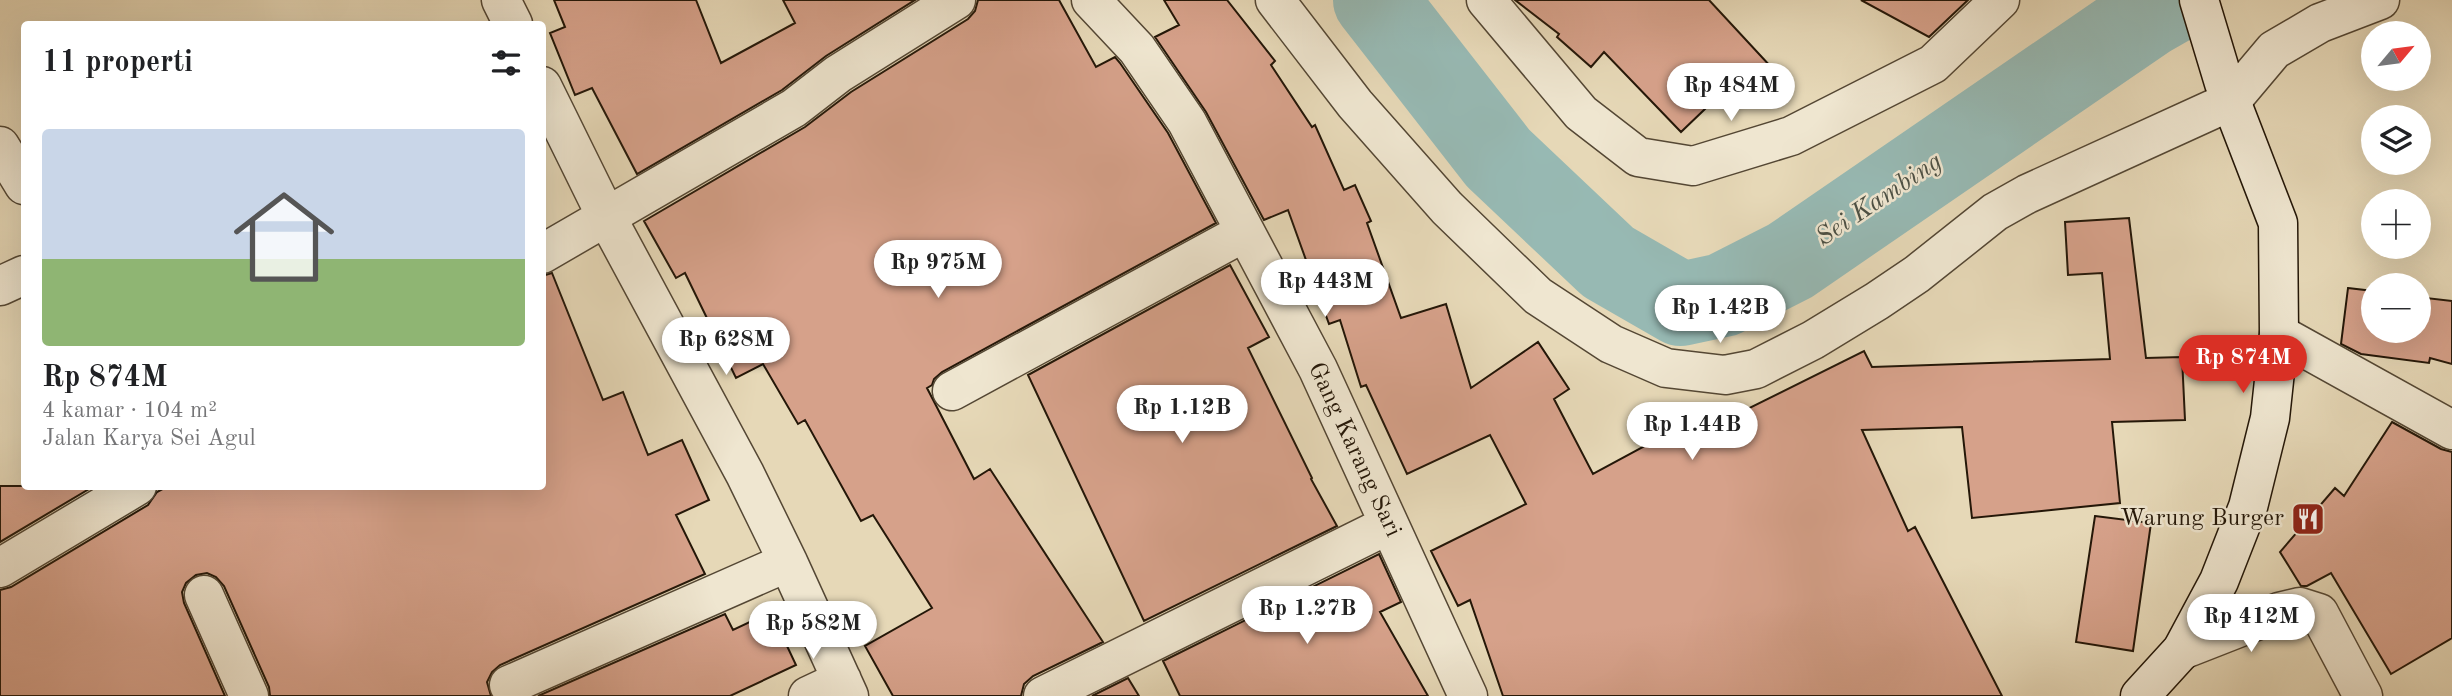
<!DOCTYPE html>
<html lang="id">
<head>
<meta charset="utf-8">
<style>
	:root { --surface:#fff; --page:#f2f2f2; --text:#202124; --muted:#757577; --accent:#d93025 }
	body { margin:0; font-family:"Old Standard TT",serif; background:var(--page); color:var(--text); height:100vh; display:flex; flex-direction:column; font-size:26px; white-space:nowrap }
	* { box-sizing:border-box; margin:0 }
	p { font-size:23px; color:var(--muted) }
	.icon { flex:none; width:38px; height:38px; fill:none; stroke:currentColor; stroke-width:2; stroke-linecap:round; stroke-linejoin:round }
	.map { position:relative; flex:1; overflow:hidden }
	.side { position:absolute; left:21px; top:21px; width:525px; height:469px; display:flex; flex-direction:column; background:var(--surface); border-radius:7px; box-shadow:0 7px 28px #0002 }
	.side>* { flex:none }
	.needle { width:46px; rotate:61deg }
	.tools { position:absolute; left:2361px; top:21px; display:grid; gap:14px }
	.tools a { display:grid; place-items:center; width:70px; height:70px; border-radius:50%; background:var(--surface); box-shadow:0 7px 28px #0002; font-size:35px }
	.price { position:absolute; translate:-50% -60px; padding:0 16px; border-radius:24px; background:#fff; color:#222; font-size:23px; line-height:46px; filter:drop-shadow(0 2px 4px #0008) }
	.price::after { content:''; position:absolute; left:50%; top:42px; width:21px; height:16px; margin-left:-10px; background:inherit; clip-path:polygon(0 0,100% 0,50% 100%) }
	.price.active { background:var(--accent); color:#fff }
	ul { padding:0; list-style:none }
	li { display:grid; align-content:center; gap:14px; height:371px; padding:0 21px }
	li span { display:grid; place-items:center; height:217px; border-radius:7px; color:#555 }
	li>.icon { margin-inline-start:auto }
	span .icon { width:126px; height:126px; fill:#fffc; stroke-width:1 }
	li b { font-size:30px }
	h2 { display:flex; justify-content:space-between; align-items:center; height:84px; padding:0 21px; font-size:30px }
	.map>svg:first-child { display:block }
</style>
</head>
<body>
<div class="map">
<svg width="2452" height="696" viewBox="0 0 2452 696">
	<rect width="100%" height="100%" fill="#e6d8b7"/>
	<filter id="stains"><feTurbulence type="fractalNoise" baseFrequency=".00286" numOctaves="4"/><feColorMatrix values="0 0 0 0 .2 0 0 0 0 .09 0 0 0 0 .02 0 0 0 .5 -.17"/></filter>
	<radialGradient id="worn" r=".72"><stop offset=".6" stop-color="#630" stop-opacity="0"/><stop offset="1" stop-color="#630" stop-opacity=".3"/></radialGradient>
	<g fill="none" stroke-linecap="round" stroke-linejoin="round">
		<!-- river -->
		<path stroke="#97b9b3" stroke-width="84" d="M1375,0l123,158 110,104 73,42 42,-9 67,-34 357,-245 28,-16"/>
	</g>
	<!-- building -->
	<path fill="#d6a18a" stroke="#241708" stroke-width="2" d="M554,0h142l25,63 74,-40 -12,-23h132l-89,56 -44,34 -145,84 -45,-86 -17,7 -25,-62 15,-6z
		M978,0h81l37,67 19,-10 5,6 48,70 48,90 -274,149 -8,7 -2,6 -5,3 47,91 16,-10 113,173 -70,34 -9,8 -3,12h-128l-28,-50 67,-38 -59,-93 -12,6 -56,-101 -7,4 -35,-60 -27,14 -51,-105 -9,5 -32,-57 161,-94 46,-35 117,-73 7,-8z
		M1164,0h63l48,61 -4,4 41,62 3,-2 29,65 11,-5 16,36 -4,2 34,95 45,-14 25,84 67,-46 31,47 -15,10 39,75 83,-45 7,12 181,-90 8,16 238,-8 -8,-86 -34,2 -3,-53 64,-4 17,140 36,-1 3,63 -73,2 8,81 -148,15 -10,-91 -100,3 46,101 7,-4 87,169h-499l-33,-96 -12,6 -27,-55 95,-47 -36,-69 -83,39 -41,-89 -5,2 -21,-67 -11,4 -41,-114 -24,10 -58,-108 -51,-75 24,-12z
		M1515,0h194l63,68 -32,30 -11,-12 -48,46 -77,-80 -13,15 -34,-30 2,-3z
		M1861,0h107l-39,37z
		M1230,265l39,72 -21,11 64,130 -1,1 26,47 -193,95 -116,-246z
		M552,273l51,127 20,-8 25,63 34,-15 27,60 -33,15 29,59 -205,91 -8,7 -5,10 4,14h-221l-1,-9 -45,-101 -8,-9 -9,-4 -11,2 -10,8 -4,9 2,11 41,93h-225v-106l11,-3 137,-82 9,-13 11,-6h374v-210z
		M2348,288l25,3v40h45v-34l34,4v63l-22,-6 -1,5 -68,-9 -20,-10z
		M2392,422l49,27 11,3v186l-61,36 -60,-101 -24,13h-6l-21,-34 55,-64 9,8z
		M0,486h94l-94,56z
		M2095,516l56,7 -18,128 -57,-9z
		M1379,554l22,48 -21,10 48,84h-248l-17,-35z
		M771,612l25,53 -66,31h-192l187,-82 8,16z
		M1128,678l11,18h-47z"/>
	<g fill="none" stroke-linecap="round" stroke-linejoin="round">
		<defs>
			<path id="minor" d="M501,0l12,24
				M1091,0l46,49 50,73 131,247 150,327
				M1275,0l80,104 92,104 91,88 73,48 55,24 59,7 31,-6 57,-29 64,-39 40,-27 78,-62 32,-18 204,-93 43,-51 46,-27 60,-23
				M1486,0l95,113 57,44 55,9 98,-30 142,-72 67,-64
				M542,86l65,132 138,256 43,88 61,134
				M0,146l24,39
				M542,254l252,-146 44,-34 118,-74
				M0,286l24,-11
				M2279,334l173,96
				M952,391l293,-159
				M0,568l137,-82
				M204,595l45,101
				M2182,650l97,-38 21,-5 19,6 44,83
				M509,685l279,-123
				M808,696l34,-16
				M1043,696l345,-171"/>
			<path id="secondary" d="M2140,696l42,-46 37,-69 29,-74 22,-89 9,-84 -1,-111 -54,-140 -25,-83"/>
		</defs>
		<!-- minor casing -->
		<use href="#minor" stroke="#544734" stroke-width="41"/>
		<!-- secondary casing -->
		<use href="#secondary" stroke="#241708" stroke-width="41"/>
		<!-- minor -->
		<use href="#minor" stroke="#efe6d0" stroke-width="38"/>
		<!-- secondary -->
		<use href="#secondary" stroke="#efe6d0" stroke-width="38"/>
	</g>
	<!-- icons -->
	<defs>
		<symbol id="restaurant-square" viewBox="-11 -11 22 22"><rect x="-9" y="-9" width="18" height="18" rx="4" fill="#8f2418" stroke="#efe6d0"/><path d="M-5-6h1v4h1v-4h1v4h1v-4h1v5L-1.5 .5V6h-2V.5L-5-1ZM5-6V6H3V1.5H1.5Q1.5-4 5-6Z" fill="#fff"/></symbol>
	</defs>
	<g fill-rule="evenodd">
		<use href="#restaurant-square" x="2289" y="500" width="38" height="38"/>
	</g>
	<g text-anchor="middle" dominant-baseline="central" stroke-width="5" stroke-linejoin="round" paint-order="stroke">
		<!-- street labels -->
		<g font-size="24" fill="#241708" stroke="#efe6d0">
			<text transform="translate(1354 450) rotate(65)">Gang Karang Sari</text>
		</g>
		<!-- poi labels -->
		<g font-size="24" fill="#241708" stroke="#efe6d0" text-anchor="end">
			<text x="2284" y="519">Warung Burger</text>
		</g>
		<!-- water labels -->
		<g font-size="26" font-style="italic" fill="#4c5044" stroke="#efe6d0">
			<text transform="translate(1879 200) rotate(-34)">Sei Kambing</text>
		</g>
	</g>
	<rect width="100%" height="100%" filter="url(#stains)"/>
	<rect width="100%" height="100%" fill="url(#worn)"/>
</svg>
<div class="tools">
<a><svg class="needle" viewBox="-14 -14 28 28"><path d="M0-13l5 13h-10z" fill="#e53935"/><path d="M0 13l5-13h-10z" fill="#757577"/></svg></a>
<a><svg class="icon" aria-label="layers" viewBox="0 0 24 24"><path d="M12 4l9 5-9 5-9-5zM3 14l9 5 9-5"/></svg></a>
<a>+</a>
<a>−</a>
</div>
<b class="price" style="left:1731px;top:123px">Rp 484M</b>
<b class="price" style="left:938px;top:300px">Rp 975M</b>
<b class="price" style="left:1325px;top:319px">Rp 443M</b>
<b class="price" style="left:1720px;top:345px">Rp 1.42B</b>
<b class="price" style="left:726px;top:377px">Rp 628M</b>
<b class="price active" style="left:2243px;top:395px">Rp 874M</b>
<b class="price" style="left:1182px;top:445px">Rp 1.12B</b>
<b class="price" style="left:1692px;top:462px">Rp 1.44B</b>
<b class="price" style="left:1307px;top:646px">Rp 1.27B</b>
<b class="price" style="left:2251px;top:654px">Rp 412M</b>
<b class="price" style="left:813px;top:661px">Rp 582M</b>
<section class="side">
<h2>11 properti<svg class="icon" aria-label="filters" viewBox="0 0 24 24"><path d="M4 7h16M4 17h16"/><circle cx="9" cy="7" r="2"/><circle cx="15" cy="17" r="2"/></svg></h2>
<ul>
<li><span style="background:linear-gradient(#c9d6e8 60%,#8fb573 0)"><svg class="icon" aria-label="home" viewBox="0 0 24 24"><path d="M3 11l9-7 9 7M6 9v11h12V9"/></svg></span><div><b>Rp 874M</b><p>4 kamar · 104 m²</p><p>Jalan Karya Sei Agul</p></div></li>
</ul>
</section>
</div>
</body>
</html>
